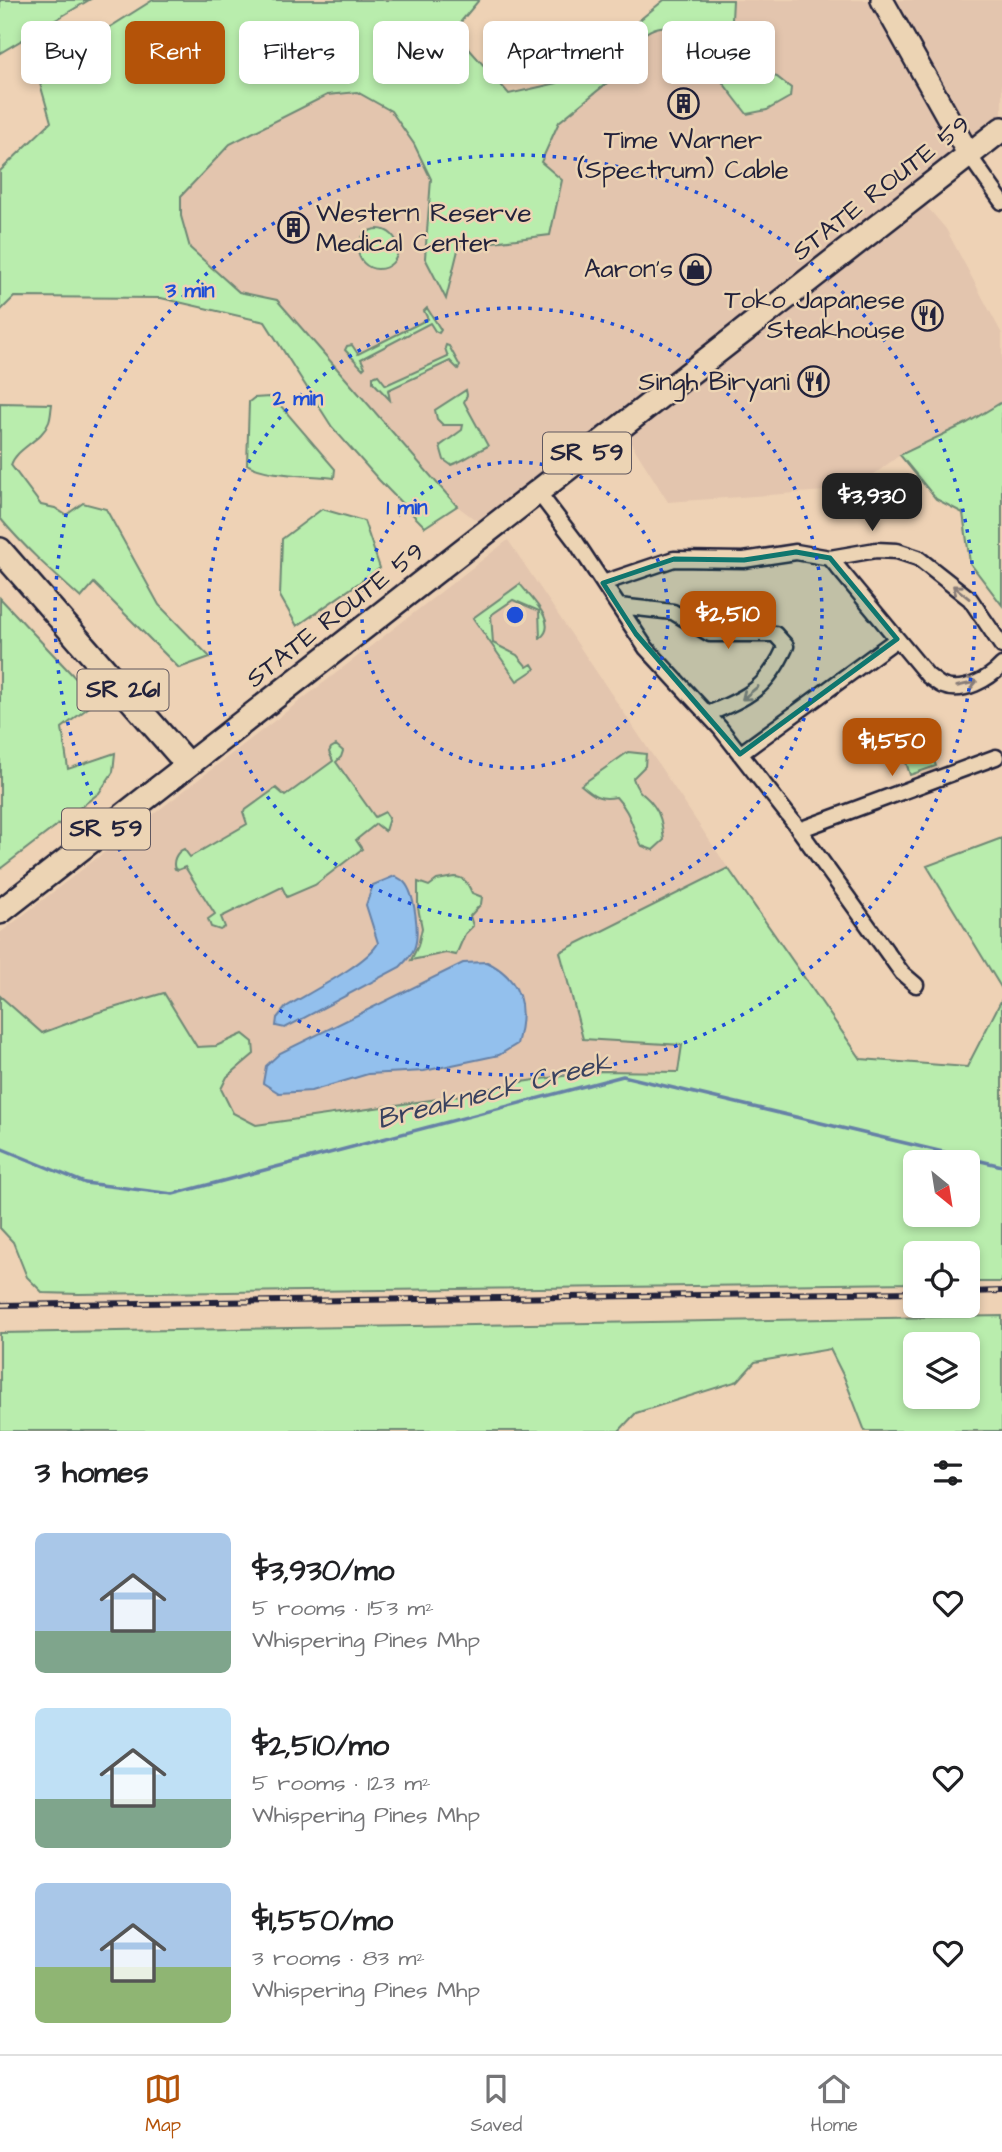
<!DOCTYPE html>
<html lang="en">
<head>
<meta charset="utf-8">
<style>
	:root { --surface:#fff; --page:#f2f2f2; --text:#202124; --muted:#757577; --line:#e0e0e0; --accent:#b45309 }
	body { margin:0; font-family:"Architects Daughter",sans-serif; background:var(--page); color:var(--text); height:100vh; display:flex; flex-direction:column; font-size:26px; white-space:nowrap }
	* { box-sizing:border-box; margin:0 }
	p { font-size:23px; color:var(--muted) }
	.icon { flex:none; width:38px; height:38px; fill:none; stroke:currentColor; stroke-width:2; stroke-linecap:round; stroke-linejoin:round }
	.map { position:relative; height:1431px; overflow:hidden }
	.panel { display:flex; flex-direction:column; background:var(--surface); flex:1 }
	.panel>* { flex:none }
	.banner { position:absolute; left:21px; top:21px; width:961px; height:63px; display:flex; gap:14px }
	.needle { width:46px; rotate:150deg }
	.buttons { position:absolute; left:903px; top:1150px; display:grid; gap:14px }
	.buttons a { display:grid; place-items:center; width:77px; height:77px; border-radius:10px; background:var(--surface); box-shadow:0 4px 10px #0003; font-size:35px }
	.price { position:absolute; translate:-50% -60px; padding:0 16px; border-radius:14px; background:var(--accent); color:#fff; font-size:23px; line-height:46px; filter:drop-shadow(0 2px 4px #0008) }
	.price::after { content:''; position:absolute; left:50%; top:42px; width:21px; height:16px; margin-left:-10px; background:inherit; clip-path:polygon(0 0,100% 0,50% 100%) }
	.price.on { background:#222; color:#fff }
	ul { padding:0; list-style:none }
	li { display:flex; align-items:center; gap:21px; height:175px; padding:0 35px }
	li span { display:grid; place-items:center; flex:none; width:196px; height:140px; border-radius:10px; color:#555 }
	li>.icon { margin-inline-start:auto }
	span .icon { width:84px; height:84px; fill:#fffc; stroke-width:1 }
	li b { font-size:30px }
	h2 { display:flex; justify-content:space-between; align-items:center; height:84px; padding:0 35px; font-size:30px }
	.tag { padding:0 24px; border-radius:10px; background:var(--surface); box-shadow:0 4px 10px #0003; font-size:24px; line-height:63px }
	.tag.on { background:var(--accent); color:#fff }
	.dock { display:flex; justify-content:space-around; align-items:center; height:98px; border-top:2px solid var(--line); background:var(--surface); font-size:19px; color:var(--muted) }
	.dock a { display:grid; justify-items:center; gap:4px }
	.dock .on { color:var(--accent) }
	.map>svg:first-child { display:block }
</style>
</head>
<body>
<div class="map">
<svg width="1002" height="1431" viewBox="0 0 1002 1431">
	<rect width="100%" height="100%" fill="#eed2b5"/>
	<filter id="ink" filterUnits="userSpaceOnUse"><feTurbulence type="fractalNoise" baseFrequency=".0143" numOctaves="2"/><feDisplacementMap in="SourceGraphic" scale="14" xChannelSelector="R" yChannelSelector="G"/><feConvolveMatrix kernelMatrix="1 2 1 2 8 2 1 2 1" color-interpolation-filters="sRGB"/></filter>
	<g filter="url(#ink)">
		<!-- built -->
		<path fill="#e3c5ae" d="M733,0h269v129l-85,66 29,34 56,105v68l-35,21 -67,32 -46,34 -186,13 -47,-75 -82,51 -62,43 -20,-15 -180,-206 -38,-8 -50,-44 -8,-32v-20l49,-52 97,-49 30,-3 34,19 23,33 17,36 -6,78 34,-12 91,-11 12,-55 -21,-18 17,-40 48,-38 -9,-12 14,-9 12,-13 27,-20 19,-6 13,6 65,84 12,-1 21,-9 -3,-27 -26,-7 -13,-14 -6,-36z
			M508,540l220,328 -168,84 122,93 -3,27 -81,-1 -84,12 -62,14 -196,28 -23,-12 -12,-24 31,-47 -9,-8 -27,12 -19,1 -33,-54 -68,20 -55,20 -41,-37v-63z"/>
		<!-- green -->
		<path fill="#b9edad" stroke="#6e8874" stroke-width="2" fill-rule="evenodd" d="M0,0h89l-89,53z
			M153,0h326l-26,31 56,63 48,-11 33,-20 2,-4 72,-59h69l-1,20 6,36 13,14 26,7 14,11 -1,9 -23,13 -20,4 -65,-84c-37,-16 -56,27 -84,42l9,11 -48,39 -18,40 21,18 -12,55 -91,11 -13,53 -21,-41 6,-79 -17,-35 -23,-33 -34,-19 -30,3 -97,49 -49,52v20l9,32 49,44 38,8 180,206 -32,21 -46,-47 -47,-53 -67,-105 -104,-24 -147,-1 -14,14v-140l51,-49 -14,-49z
			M358 249a20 20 0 1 1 40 0a20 20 0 1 1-40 0Z
			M427,308l14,22 -2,3 -4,-2 -5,-8 -69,36 4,8 -2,2 -18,-19 2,-4 5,-1 6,9 70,-35 -4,-8z
			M446,345l3,1 11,20 -2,3 -8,-8 -62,29 2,10 -17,-18v-5l5,-2 8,10 62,-28 -3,-9z
			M466,390l1,5 -3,7 24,44c-13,6 -24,15 -37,19l-7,-5 -4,-14 22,-16 1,-5h-20l-6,-6 -2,-9z
			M269,397l6,2 60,70 -1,9c-22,-3 -70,-2 -87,-14l2,-62 5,-4z
			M1002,402v203l-32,-42 -7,-50 -27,-14 -36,-44 67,-32z
			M0,403l52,1c-1,6 -1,13 -3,18 -7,19 -32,25 -38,43l30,40 14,3 11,7 17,-12 23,6 53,96 51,52 -31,11 -85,-85 -13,15c-29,-26 -57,-51 -81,-80z
			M322,509l42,12 16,47 -83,58 -17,-30 2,-57z
			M520,584c10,13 40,40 20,54l-1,-27 -26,-11 -22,15 2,28 24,12 10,12 5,-3 3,5 -18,12 -44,-63z
			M0,598l97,103 -35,27 6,41 47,-16 -2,19 -14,21 -99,76z
			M336,745l7,6 -2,6 -5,5 39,55 10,-5 4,6 -4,13 -9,-7 -20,16 6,9 -47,36 -28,12 -5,-10 -61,30 4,10 -5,3 -9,-3 -3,-8 7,-5 -30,-47 -7,3 -3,-1c-3,-7 1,-17 9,-20l6,8 57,-33 -4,-12 33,-24 9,8 48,-35 -4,-9 2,-4z
			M628,752l18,2 -1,12 -12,12c5,17 12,15 21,28 8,10 8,22 10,34l-11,10 -11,-4c-11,-19 -10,-32 -26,-49 -17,3 -22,-1 -35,-12z
			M931,753l5,13 -26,9 -4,-13z
			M1002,838v151l-75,-123z
			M728,868l133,191 106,8 35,-68v283h-34v-29h-53v30l-836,11 -36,-1 -16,-16 -14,-35 -13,-14v-232l42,37 54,-20 68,-20 33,54 19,-1 27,-12 10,8 1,12 -27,23 -6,12 12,24 23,12 196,-28 62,-14 84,-12 80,1 4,-27 -99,-6 -23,-87zM915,1162h53v52h-53z
			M454,877c11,0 14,7 18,16l10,4 -1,7 -11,12 3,10 -8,8 -9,21 -10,-2 -35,7 7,-14 4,-18 -4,-20v-26l11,4 8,-6z
			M1002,1316v115h-137l-21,-54 -14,-28 -75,13 -17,19 -102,32 -17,18h-619v-98zM915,1344h53v52h-53z"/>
		<!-- water -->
		<path fill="#93c0ed" stroke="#6681a6" stroke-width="2" d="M395,876c3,2 7,3 9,6 11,11 16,53 10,67 -3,7 -9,13 -14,18l-115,61 -9,-2 1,-8 9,-11c21,-13 82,-44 92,-64l-12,-38 7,-20z
			M487,962c36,18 40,46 30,82l-18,11 -75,16 -56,3 -57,17 -32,2 -16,-10 3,-17 14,-13 183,-90z"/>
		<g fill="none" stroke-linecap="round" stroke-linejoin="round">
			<!-- stream -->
			<path stroke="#6681a6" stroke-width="3.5" d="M0,1148l85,35 88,11 450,-118 379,90"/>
			<defs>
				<path id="street" d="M969,155l33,47
					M538,492l38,50 70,106 74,80 75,96 107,149 14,12
					M603,583l71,-24 70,1 52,-8 34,6
					M619,606l54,6 37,22h65l11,12c-19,42 -37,51 -78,68
					M1002,646l-32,-47 -52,-41 -21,-7 -21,-1 -46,8 98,118c5,3 10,8 15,10 20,8 46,-7 59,-21
					M740,754l157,-115
					M799,830l197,-73"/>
				<path id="secondary" d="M882,0l87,155"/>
				<path id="primary" d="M0,550l188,215
					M0,912l1002,-783"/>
			</defs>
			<!-- street casing -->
			<use href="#street" stroke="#22223b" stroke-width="19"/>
			<!-- secondary casing -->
			<use href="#secondary" stroke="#22223b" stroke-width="26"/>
			<!-- primary casing -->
			<use href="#primary" stroke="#22223b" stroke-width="28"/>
			<!-- street -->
			<use href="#street" stroke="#ecd4b4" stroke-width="14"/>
			<!-- secondary -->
			<use href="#secondary" stroke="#ecd4b4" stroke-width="21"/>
			<!-- primary -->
			<use href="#primary" stroke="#ecd4b4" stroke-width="23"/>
			<defs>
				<path id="rail" d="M968,1292l34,-1
					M0,1305l915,-13"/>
			</defs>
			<!-- rail casing -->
			<use href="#rail" stroke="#22223b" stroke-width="6"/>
			<!-- rail -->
			<use href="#rail" stroke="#ecd4b4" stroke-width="3.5" stroke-dasharray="10" stroke-linecap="butt"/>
		</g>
		<!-- one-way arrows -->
		<defs><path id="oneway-shaft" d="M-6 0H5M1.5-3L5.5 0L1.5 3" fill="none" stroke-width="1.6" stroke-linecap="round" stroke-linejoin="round" transform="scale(1.75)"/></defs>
		<g stroke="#877b78">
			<use href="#oneway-shaft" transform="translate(961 592) rotate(-141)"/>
			<use href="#oneway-shaft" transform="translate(967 684) rotate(-13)"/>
			<use href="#oneway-shaft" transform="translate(750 693) rotate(141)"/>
		</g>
	</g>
	<!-- marked area -->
	<path fill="#0f766e" fill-opacity="0.2" stroke="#0f766e" stroke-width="5" stroke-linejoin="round" d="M796,552l34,6 67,81 -157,115 -104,-120 -33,-51 71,-24 70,1z"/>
	<!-- distance rings -->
	<g fill="none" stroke="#1d4ed8" stroke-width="3.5" stroke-dasharray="3.5 7">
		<circle cx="515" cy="615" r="153"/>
		<circle cx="515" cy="615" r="307"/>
		<circle cx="515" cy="615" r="460"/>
	</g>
	<!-- icons -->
	<defs>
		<symbol id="building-ring" viewBox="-11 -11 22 22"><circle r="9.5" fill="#ecd4b4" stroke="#22223b" stroke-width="1.5"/><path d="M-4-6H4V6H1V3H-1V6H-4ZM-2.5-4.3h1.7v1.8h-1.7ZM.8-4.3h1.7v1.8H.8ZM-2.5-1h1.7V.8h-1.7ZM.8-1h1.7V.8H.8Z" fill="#22223b"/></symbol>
		<symbol id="shop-ring" viewBox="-11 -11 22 22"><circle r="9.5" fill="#ecd4b4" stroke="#22223b" stroke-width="1.5"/><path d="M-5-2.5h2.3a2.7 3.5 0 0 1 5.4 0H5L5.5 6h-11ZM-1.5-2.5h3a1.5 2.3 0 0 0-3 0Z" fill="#22223b"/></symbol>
		<symbol id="restaurant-ring" viewBox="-11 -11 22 22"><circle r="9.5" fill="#ecd4b4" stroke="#22223b" stroke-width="1.5"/><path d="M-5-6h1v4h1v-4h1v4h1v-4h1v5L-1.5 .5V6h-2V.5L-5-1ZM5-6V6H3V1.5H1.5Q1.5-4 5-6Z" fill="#22223b"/></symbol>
	</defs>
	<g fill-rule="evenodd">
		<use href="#building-ring" x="666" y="86" width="35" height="35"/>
		<use href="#building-ring" x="276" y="210" width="35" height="35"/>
		<use href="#shop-ring" x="678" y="252" width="35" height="35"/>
		<use href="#restaurant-ring" x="910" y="298" width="35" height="35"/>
		<use href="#restaurant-ring" x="796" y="364" width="35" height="35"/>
	</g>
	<g text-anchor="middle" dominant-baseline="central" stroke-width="5" stroke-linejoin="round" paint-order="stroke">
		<!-- shield labels -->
		<g fill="#ecd4b4" stroke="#5f575f" stroke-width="2">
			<rect x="543" y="432.5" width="88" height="41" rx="5"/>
			<rect x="77.5" y="669.5" width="91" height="41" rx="5"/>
			<rect x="62" y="808.5" width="88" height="41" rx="5"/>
		</g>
		<g font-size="24" font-weight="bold" fill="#22223b">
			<text x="587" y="453">SR 59</text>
			<text x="123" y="690">SR 261</text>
			<text x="106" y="829">SR 59</text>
		</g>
		<!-- poi labels -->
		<g font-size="26" fill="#22223b" stroke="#ecd4b4" text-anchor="end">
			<text x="683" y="140" text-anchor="middle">Time Warner<tspan x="683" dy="30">(Spectrum) Cable</tspan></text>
			<text x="316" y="213" text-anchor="start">Western Reserve<tspan x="316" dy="30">Medical Center</tspan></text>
			<text x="673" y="269">Aaron's</text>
			<text x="905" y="300">Toko Japanese<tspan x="905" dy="30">Steakhouse</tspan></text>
			<text x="790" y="382">Singh Biryani</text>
		</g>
		<!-- street labels -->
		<g font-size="26" fill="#22223b" stroke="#ecd4b4">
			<text transform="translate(881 188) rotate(-38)">STATE ROUTE 59</text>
			<text transform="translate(335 615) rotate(-38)">STATE ROUTE 59</text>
		</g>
		<!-- water labels -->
		<g font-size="28" font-style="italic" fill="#39425f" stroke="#ecd4b4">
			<text transform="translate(494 1091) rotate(-14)">Breakneck Creek</text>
		</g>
	</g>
	<circle cx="515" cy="615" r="10" fill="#1d4ed8" stroke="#ecd4b4" stroke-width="3.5"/>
	<g font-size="21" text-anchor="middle" font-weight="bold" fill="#1d4ed8" stroke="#ecd4b4" stroke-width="5" stroke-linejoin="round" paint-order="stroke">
		<text x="190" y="297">3 min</text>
		<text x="298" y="405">2 min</text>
		<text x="407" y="514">1 min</text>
	</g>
</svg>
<div class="buttons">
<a><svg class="needle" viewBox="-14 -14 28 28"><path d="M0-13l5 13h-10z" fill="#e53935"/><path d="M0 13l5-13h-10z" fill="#757577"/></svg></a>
<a><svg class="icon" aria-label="locate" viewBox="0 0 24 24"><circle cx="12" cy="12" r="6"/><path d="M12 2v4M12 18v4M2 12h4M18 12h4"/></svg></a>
<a><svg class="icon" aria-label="layers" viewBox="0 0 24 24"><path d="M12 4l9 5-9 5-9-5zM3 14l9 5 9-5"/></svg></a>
</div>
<b class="price on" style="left:872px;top:533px">$3,930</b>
<b class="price" style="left:728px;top:651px">$2,510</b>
<b class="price" style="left:892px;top:778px">$1,550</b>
<div class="banner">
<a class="tag">Buy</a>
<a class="tag on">Rent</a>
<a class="tag">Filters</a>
<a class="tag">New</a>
<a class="tag">Apartment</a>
<a class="tag">House</a>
</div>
</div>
<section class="panel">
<h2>3 homes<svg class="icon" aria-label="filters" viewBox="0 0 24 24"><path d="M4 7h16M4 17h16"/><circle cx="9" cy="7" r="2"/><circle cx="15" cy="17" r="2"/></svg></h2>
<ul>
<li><span style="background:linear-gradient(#a9c7e8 70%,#7fa58c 0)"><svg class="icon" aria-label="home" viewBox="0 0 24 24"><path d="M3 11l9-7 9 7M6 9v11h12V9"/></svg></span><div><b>$3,930/mo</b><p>5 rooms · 153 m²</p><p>Whispering Pines Mhp</p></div><svg class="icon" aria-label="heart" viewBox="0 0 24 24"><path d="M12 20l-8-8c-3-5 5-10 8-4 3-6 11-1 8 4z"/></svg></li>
<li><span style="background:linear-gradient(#bfe0f5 65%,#7fa58c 0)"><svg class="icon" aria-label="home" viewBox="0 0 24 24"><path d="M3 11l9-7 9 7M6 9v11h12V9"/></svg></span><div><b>$2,510/mo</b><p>5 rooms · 123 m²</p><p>Whispering Pines Mhp</p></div><svg class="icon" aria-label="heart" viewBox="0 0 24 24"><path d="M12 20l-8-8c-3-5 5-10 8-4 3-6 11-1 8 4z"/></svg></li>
<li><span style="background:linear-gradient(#a9c7e8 60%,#8fb573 0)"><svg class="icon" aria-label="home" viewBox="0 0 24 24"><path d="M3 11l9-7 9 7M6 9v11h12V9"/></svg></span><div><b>$1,550/mo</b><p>3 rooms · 83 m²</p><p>Whispering Pines Mhp</p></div><svg class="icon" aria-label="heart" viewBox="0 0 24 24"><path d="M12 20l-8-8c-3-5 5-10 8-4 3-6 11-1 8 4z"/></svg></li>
</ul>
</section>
<nav class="dock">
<a class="on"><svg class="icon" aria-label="map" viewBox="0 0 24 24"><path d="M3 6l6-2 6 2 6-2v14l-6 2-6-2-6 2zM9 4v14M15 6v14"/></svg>Map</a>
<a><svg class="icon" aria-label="saved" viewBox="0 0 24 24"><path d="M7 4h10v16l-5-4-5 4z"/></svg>Saved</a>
<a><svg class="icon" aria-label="home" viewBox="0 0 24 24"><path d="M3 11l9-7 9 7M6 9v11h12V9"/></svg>Home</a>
</nav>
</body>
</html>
